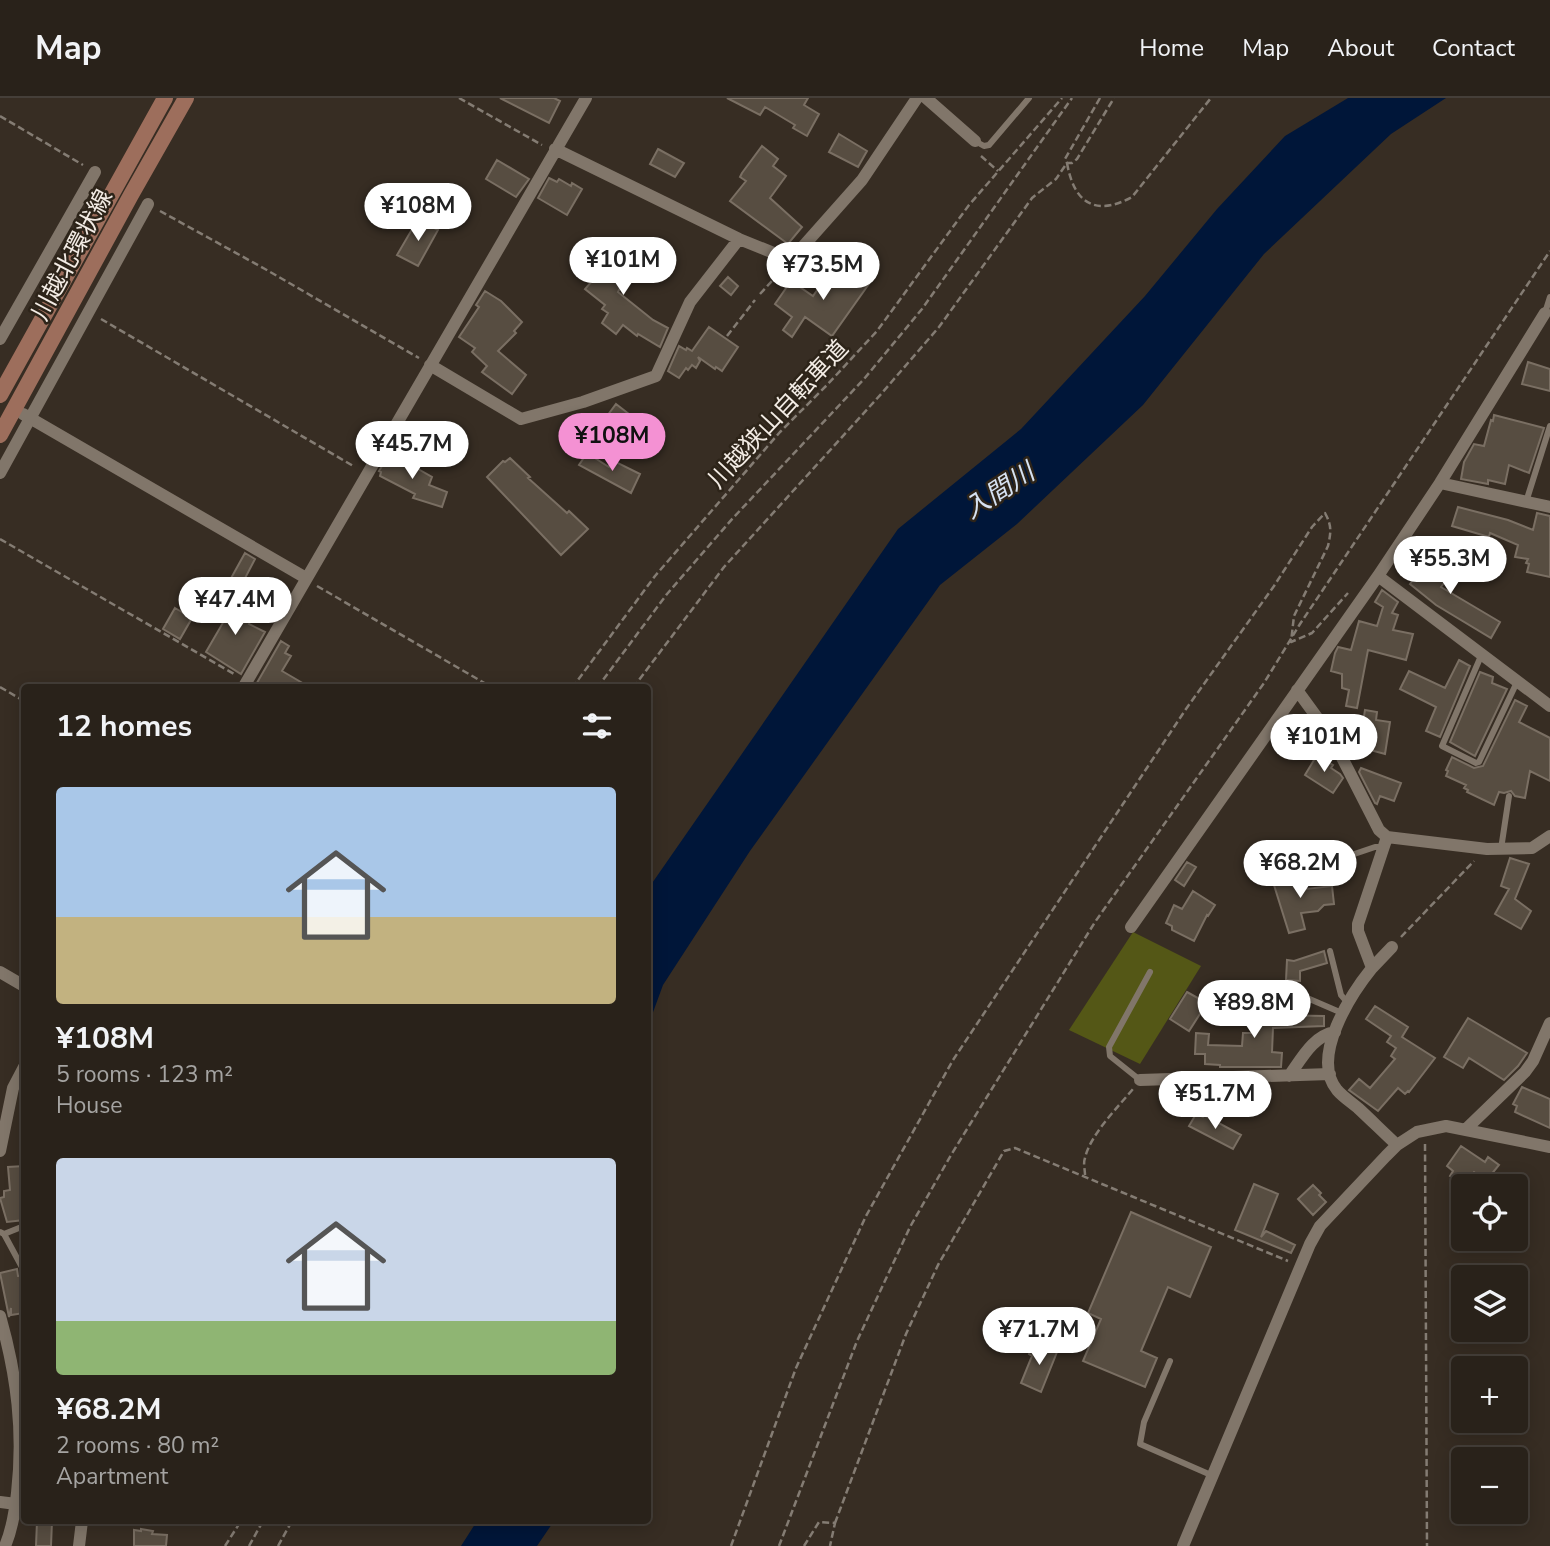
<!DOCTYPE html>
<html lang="en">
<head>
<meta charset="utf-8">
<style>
	:root { --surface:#29221a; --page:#352f27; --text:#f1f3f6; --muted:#a5a4a2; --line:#453f39; --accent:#f491d3 }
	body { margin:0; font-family:"Nunito Sans","Noto Sans JP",sans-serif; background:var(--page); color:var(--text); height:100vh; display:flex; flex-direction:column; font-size:26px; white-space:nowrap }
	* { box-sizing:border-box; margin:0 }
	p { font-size:23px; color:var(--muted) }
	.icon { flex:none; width:38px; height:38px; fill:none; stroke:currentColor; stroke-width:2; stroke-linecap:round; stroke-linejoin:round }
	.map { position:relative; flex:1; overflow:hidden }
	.drawer { position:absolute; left:21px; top:586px; width:630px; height:840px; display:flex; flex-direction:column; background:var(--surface); border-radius:7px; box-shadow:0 4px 18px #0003,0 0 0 2px var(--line) }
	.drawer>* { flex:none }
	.tools { position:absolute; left:1451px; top:1076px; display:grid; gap:14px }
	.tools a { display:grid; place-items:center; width:77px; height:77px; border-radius:7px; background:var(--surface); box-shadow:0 4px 18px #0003,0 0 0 2px var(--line); font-size:35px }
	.price { position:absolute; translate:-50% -60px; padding:0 16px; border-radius:24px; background:#fff; color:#222; font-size:23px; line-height:46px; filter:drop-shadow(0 2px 4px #0008) }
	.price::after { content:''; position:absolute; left:50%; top:42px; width:21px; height:16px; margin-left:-10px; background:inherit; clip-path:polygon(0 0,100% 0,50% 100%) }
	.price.active { background:var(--accent); color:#111 }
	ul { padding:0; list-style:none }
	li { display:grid; align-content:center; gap:14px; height:371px; padding:0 35px }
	li span { display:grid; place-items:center; height:217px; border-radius:7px; color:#555 }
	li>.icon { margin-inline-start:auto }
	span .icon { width:126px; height:126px; fill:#fffc; stroke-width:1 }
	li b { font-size:30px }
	h2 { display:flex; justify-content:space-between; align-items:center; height:84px; padding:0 35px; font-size:30px }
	header { display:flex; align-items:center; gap:42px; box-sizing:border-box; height:98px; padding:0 35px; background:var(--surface); border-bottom:2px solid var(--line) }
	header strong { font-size:33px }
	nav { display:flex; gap:38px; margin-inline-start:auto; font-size:24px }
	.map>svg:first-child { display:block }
</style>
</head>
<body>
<header>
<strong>Map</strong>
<nav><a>Home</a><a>Map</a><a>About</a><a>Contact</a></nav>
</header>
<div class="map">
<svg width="1550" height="1448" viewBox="0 0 1550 1448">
	<rect width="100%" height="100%" fill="#372d23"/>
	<!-- green -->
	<path fill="#545716" d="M1133,834l68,34 -61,98 -71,-34z"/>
	<!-- water -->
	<path fill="#001639" d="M1348,0h98l-55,36 -127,120 -121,151 -126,119 -77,61 -190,266 -87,134 -15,41v-137l250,-360 123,-100 124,-133 72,-87 68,-73z
		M477,1423h77l-17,25h-76z"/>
	<!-- building -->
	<path fill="#574d41" stroke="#7a6f63" stroke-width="2" d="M500,0h54l6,3 -11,22z
		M727,0h81l-4,7 15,9 -12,22 -14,-8 2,-3 -30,-18 -5,8z
		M839,36l28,17 -9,16 -29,-15z
		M762,48l16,13 -5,7 13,10 -16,22 32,29 -14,17 -58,-43 16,-20 -6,-4 2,-4z
		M658,51l26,14 -9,14 -25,-13z
		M497,62l32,19 -13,18 -30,-18z
		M549,80l8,4 2,-3 12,7 1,-3 10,6 -15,26 -29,-17z
		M418,121l20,11 -20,36 -21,-11z
		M618,142l21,11 -21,41 35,28 15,8 -8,19 -22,-13 -1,2 -14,-11 -7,9 -14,-11 6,-10 -6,-4 3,-4 -20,-16 14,-16 1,1z
		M850,168l21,15 -39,55 -27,-19 -13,20 -9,-7 9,-13 -17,-13 16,-23 22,15 12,-17 10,7z
		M728,179l10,9 -7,9 -11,-9z
		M485,193l16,10 21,21 -8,9 2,2 -18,18 28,24 -14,19 -30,-22 5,-6 -15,-14 3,-4 -16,-11 20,-30 -3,-2z
		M709,229l29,20 -16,24 -6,-4 -1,2 -17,-12 2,4 -4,7 -4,-3 -4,5 -2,-2 -7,10 -11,-7 11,-25 7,4 1,-2 5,3z
		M1528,264l22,7v22l-28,-7z
		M616,306l18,14 -19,26 -19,-13z
		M1494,317l50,13 -15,45 -20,-8 -4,19 -17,-4v4l-27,-5 3,-17 10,-18 10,2 7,-26 2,1z
		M390,355l42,24 -3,8 18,7 -5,15 -29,-9 2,-4 -35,-18 1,-4 -2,-1z
		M587,355l22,14 3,-7 28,14 -9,19 -52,-28z
		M510,360l20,19 -2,1 39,35 2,-2 19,18 -27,26 -74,-78 16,-16 2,1z
		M1458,409l50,13 25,10 4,-17 13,3v61l-23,-5 2,-8 -3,-1 2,-4 -13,-2 3,-12 -28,-12 -1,4 -37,-11z
		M245,455l10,6 -14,27 -11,-6z
		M1431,455l20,15 -7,9 3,2 -6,8 59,35 -9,16 -55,-33 -26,-21 4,-6 -2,-1z
		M1382,492l16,12 -6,11 6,2 -5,15 20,4 -7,26 -38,-10 -11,58 -11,-2 3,-16 -7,-2v-14l-11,-3 4,-18 3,-6 13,3 8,-29 18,5 6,-19 -8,-5z
		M227,499l28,17 -6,10 16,8 -24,42 -35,-22 18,-31 -8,-4z
		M175,510l17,10 -12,21 -17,-10z
		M281,543l8,5 -4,7 6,3 -9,15 29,17h-57z
		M1459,562l11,6 -30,71 -14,-6 10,-24 -36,-18 9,-18 36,17z
		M1480,574l13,5 -1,6 15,6 -32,67 -25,-14z
		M1515,602l12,6 -8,16 31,16v43l-20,-10 -5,27 -10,-2 -4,-5 -7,2 -5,-1 -5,13 -27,-13 1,-2 -4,-2 2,-3 -20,-9 2,-5 -2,-1 6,-13 22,11 9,-2z
		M1365,612l12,2 -1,8 14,2 -5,32 -26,-7z
		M1288,634l13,9 -3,11 -15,-5z
		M1317,657l16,10 -2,3 9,6 3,4 -10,15 -28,-18z
		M1361,670l40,15 -7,18 -14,-5 -3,8 -2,-1 -16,-31z
		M1510,760l19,6 -14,35 16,12 -10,18 -26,-15 14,-25 -8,-3z
		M1187,764l9,5 -12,19 -9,-6z
		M1301,775l5,16 26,-3 2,18 -10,1 -6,6 -17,2 4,16 -16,4 -16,-51z
		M1193,793l22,14 -7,11 -1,-1 -13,26 -22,-11v-4l-6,-3 8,-18 8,4z
		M1324,853l3,12 -27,8v10l-14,-1 1,-20 7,1z
		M1187,894l20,11 -18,28 -19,-12z
		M1252,902l15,1v14l57,1v10l-51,2 -1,24 10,1 -1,14h-61v-2l-15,-1v-10h-10l1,-21 13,1 -1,11 34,1 1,-13h9z
		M1375,908l33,21 -6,10 33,21 -26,34 -1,-1 -3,3 -7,-6 -20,23 -29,-21 10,-11 11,9 25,-29 -4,-3 5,-8 -9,-6 4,-6 -25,-17z
		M1468,920l59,35 -9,13 -14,14 -35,-22 -6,10 -19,-11z
		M1522,989l28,12v29l-35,-16 2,-6 -4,-2z
		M1196,1016l7,3 1,-2 37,20 -8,14 -44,-23z
		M1461,1048l24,16 3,-5 11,8 -13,16 -12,-9 -11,13 -13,-9 3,-5 -6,-5z
		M24,1068v54l-17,2 -7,-24 4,-1v-6l6,-1 -2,-23z
		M1254,1086l24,10 -17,43 5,-6 29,14 -4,8 -56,-23z
		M1313,1087l8,8 -2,2 7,7 -13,13 -15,-16z
		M1131,1114l80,35 -21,50 -22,-10 -27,64 16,7 -12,29 -62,-26 18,-42 -13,-6z
		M17,1171l1,7h4l2,13v24l-13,2v-7l-2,9 -9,-44z
		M1034,1244l23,10 -16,40 -20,-9 11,-27 -3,-2z
		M37,1423h15l-1,25h-15z
		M141,1431l12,2 -1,3 15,1 -1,11h-32v-16l7,1z"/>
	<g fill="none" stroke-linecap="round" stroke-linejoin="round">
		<!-- path -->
		<path stroke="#847c73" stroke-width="2.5" stroke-dasharray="7 3.5" stroke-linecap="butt" d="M459,0l83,47
			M1100,0l-35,61 2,4h5l5,-4 37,-61
			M0,18l83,49
			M981,58l17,15
			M1067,65c7,40 28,54 65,34l79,-99
			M160,113l105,58 154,89
			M760,196l22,-24
			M101,221l254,148
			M727,238l28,-36
			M0,441l234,135
			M317,488l176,102
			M0,589l24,14
			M572,590l83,-112 125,-144 47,-47 50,-54 92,-126 93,-107
			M597,590l70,-94 66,-76 131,-139 58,-70 150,-211
			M633,590l91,-121 158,-174 57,-66 93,-129 24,-19 11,-16
			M1401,839l73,-76
			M1425,1046l2,402
			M1085,1077c0,-5 -2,-12 0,-17 5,-23 33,-51 48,-69
			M835,1425l71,-189 32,-69 66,-114 11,-3 273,113
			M225,1448l16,-25
			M249,1448l14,-25
			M278,1448l14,-25
			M731,1448l65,-178 70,-152 87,-156 233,-351 88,-123 38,-59 13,-14c7,13 6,19 3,33l-34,70 -3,26 21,-9 36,-40
			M779,1448l78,-205 53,-114 41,-72 144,-233 169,-239 36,-59 250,-373
			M804,1448l15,-24 16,1 -5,23"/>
		<!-- lane -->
		<path stroke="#81766a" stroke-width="6" d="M975,43l9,5 5,-1 40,-47
			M1545,215l5,-16
			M1526,404l24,-76
			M1481,558l-39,90 34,17 3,-1 38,-80
			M1501,751l8,-53
			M1313,770l62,-21h9
			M1330,853l11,44 6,7
			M1248,890h36l58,25
			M1140,982l-30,-24 -1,-9 41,-75
			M0,1134l4,2 20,37
			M4,1136l20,-8
			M1170,1263l-26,61 -4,22 71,31"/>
		<!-- street -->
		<path stroke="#81766a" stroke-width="12" d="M926,0l49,43
			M555,51l184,90 52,21 71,-80 55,-82
			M0,241l95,-167
			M430,267l91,54 62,-17 73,-26 34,-74 49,-63
			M23,316l283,164
			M0,375l148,-269
			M1440,385l110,24
			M1378,478l172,130
			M243,590l343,-590
			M1297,592l35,48 47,92 8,7 100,12 45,-1 18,-12
			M1387,739l-29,87v7l14,37c-21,26 -62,89 -35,122 6,7 14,12 21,18 13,12 26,25 39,37
			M1131,829l247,-351 62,-93 105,-170
			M1372,870l20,-21
			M0,874l24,14
			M1289,978c13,-18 24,-40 46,-44
			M1140,982l190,-6
			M1465,1032l60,-58 8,-11 17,-38
			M0,1053l13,-63 11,-21
			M0,1218c17,60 24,116 17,177 -2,18 -5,37 -12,53
			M0,1404l16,2
			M79,1448l3,-25
			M1183,1448l127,-302 10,-18 66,-70 11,-11 20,-13 29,-6 104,21"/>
		<!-- secondary -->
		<path stroke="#9d6e5c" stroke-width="16" d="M0,297l165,-297
			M0,337l131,-240 55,-97"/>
	</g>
	<g text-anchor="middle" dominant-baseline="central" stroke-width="5" stroke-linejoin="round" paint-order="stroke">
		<!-- street labels -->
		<g font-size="24" fill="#f3ece5" stroke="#2d2419">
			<text transform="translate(72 157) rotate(-62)">川越北環状線</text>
			<text transform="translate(778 316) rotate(-47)">川越狭山自転車道</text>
		</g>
		<!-- water labels -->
		<g font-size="26" font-style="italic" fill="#d6e2f2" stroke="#2d2419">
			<text transform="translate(999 393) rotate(-33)">入間川</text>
		</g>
	</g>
</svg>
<div class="tools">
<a><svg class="icon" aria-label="locate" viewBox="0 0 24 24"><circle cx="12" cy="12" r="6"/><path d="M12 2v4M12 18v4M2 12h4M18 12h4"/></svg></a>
<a><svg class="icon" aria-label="layers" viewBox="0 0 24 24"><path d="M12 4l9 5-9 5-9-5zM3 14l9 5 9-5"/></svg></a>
<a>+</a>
<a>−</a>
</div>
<b class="price" style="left:418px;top:145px">¥108M</b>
<b class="price" style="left:623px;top:199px">¥101M</b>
<b class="price" style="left:823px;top:204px">¥73.5M</b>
<b class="price active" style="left:612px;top:375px">¥108M</b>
<b class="price" style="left:412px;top:383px">¥45.7M</b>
<b class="price" style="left:1450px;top:498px">¥55.3M</b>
<b class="price" style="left:235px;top:539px">¥47.4M</b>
<b class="price" style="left:1324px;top:676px">¥101M</b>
<b class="price" style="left:1300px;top:802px">¥68.2M</b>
<b class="price" style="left:1254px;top:942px">¥89.8M</b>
<b class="price" style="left:1215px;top:1033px">¥51.7M</b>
<b class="price" style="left:1039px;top:1269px">¥71.7M</b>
<section class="drawer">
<h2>12 homes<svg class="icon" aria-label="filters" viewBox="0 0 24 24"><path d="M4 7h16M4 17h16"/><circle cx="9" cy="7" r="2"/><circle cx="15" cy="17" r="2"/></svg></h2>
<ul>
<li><span style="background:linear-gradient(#a9c7e8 60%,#c2b280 0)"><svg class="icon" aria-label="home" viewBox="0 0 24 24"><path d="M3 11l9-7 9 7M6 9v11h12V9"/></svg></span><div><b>¥108M</b><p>5 rooms · 123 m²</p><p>House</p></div></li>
<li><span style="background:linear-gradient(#c9d6e8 75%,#8fb573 0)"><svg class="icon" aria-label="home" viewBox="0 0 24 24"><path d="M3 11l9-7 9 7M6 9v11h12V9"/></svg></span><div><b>¥68.2M</b><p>2 rooms · 80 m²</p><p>Apartment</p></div></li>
</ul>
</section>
</div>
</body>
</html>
